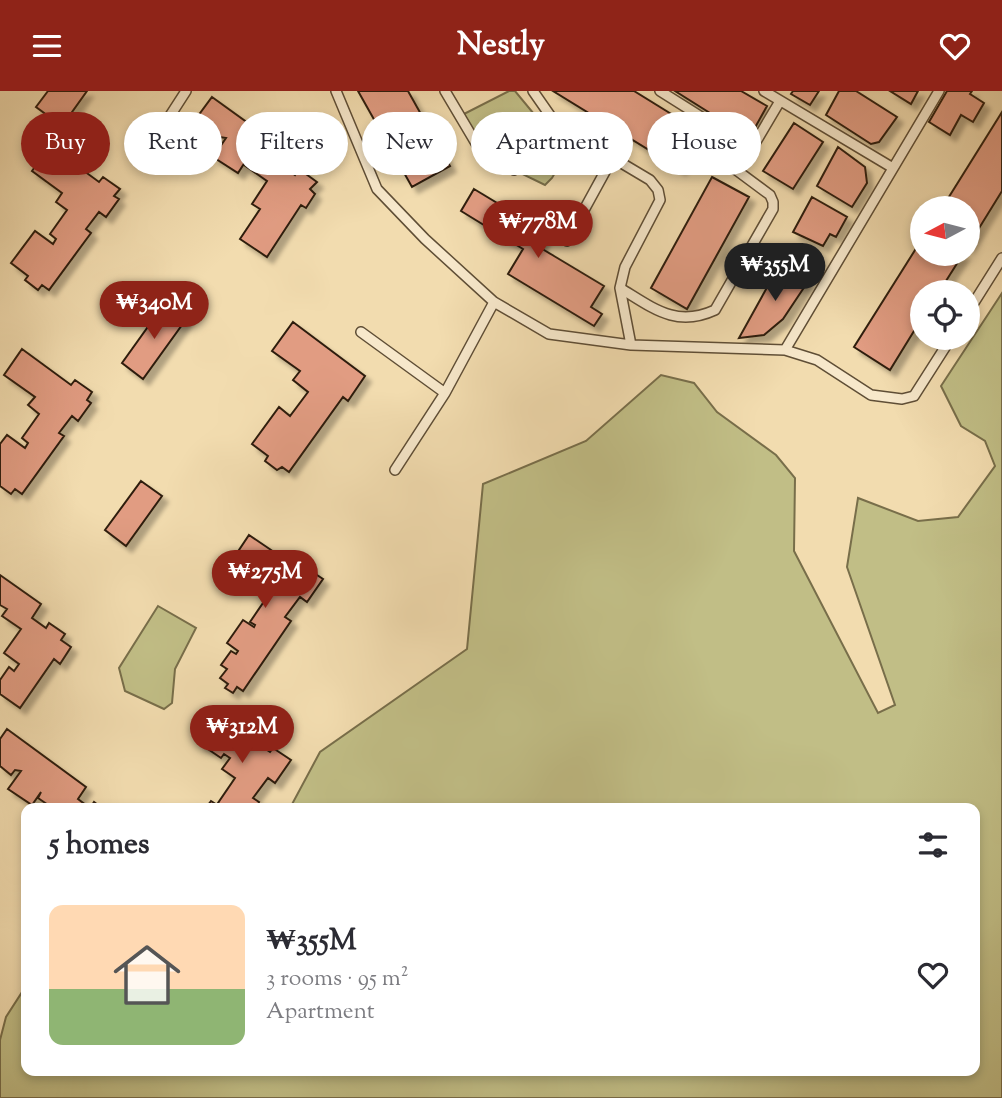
<!DOCTYPE html>
<html lang="en">
<head>
<meta charset="utf-8">
<style>
	:root { --surface:#fff; --page:#f2f2f3; --text:#2b2b33; --muted:#7c7c81; --line:#e1e1e2; --accent:#8f2418 }
	body { margin:0; font-family:"Sorts Mill Goudy",serif; background:var(--page); color:var(--text); height:100vh; display:flex; flex-direction:column; font-size:26px; white-space:nowrap }
	* { box-sizing:border-box; margin:0 }
	p { font-size:23px; color:var(--muted) }
	.icon { flex:none; width:38px; height:38px; fill:none; stroke:currentColor; stroke-width:2; stroke-linecap:round; stroke-linejoin:round }
	.map { position:relative; flex:1; overflow:hidden }
	.drawer { position:absolute; left:21px; top:712px; width:959px; height:273px; display:flex; flex-direction:column; background:var(--surface); border-radius:14px; box-shadow:0 4px 10px #0003 }
	.drawer>* { flex:none }
	.banner { position:absolute; left:21px; top:21px; width:961px; height:63px; display:flex; gap:14px }
	.needle { width:46px; rotate:263deg }
	.controls { position:absolute; left:910px; top:105px; display:grid; gap:14px }
	.controls a { display:grid; place-items:center; width:70px; height:70px; border-radius:50%; background:var(--surface); box-shadow:0 4px 10px #0003; font-size:35px }
	.price { position:absolute; translate:-50% -60px; padding:0 16px; border-radius:24px; background:var(--accent); color:#fff; font-size:23px; line-height:46px; filter:drop-shadow(0 2px 4px #0008) }
	.price::after { content:''; position:absolute; left:50%; top:42px; width:21px; height:16px; margin-left:-10px; background:inherit; clip-path:polygon(0 0,100% 0,50% 100%) }
	.price.active { background:#222; color:#fff }
	ul { padding:0; list-style:none }
	li { display:flex; align-items:center; gap:21px; height:175px; padding:0 28px }
	li+li { border-top:2px solid var(--line) }
	li span { display:grid; place-items:center; flex:none; width:196px; height:140px; border-radius:14px; color:#555 }
	li>.icon { margin-inline-start:auto }
	span .icon { width:84px; height:84px; fill:#fffc; stroke-width:1 }
	li b { font-size:30px }
	h2 { display:flex; justify-content:space-between; align-items:center; height:84px; padding:0 28px; font-size:30px }
	.pill { padding:0 24px; border-radius:32px; background:var(--surface); box-shadow:0 4px 10px #0003; font-size:24px; line-height:63px }
	.pill.active { background:var(--accent); color:#fff }
	header { display:flex; justify-content:space-between; align-items:center; height:91px; padding:0 28px; background:var(--accent); color:#fff; font-size:32px; font-weight:700 }
	.map>svg:first-child { display:block }
</style>
</head>
<body>
<header><svg class="icon" aria-label="menu" viewBox="0 0 24 24"><path d="M4 6h16M4 12h16M4 18h16"/></svg>Nestly<svg class="icon" aria-label="heart" viewBox="0 0 24 24"><path d="M12 20l-8-8c-3-5 5-10 8-4 3-6 11-1 8 4z"/></svg></header>
<div class="map">
<svg width="1002" height="1007" viewBox="0 0 1002 1007">
	<defs>
		<filter id="shadow"><feDropShadow dx="6" dy="6" stdDeviation="2" flood-color="#0004"/></filter>
	</defs>
	<rect width="100%" height="100%" fill="#f2dcaf"/>
	<filter id="stains"><feTurbulence type="fractalNoise" baseFrequency=".00286" numOctaves="4"/><feColorMatrix values="0 0 0 0 .2 0 0 0 0 .09 0 0 0 0 .02 0 0 0 .5 -.17"/></filter>
	<radialGradient id="worn" r=".72"><stop offset=".6" stop-color="#630" stop-opacity="0"/><stop offset="1" stop-color="#630" stop-opacity=".3"/></radialGradient>
	<!-- green -->
	<path fill="#c1be86" stroke="#786e4a" stroke-width="2" d="M509,0h6l28,34 29,19 -20,34 -7,7 -31,-15 -37,-25 -17,-29z
		M1002,202v805h-1002v-58l6,-23 20,-31v85h949v-262l-685,-1 30,-56 147,-103 16,-165 103,-43 75,-66 33,8 23,29 59,43 19,23 -1,73 84,162 17,-8 -48,-138 11,-69 60,23 40,-4 37,-51 -10,-25 -24,-15 -20,-40z
		M158,515l38,22 -21,41 -3,34 -8,6 -39,-18 -6,-23z"/>
	<!-- building -->
	<path fill="#e19c82" stroke="#2e1e0d" stroke-width="2" filter="url(#shadow)" d="M48,0h39l-25,35 -26,-19z
		M358,0h50l42,75 -38,21z
		M553,0h81l68,42 -22,36z
		M675,0h66l26,15 -15,27 -7,2z
		M793,0h26l-9,14 -19,-11z
		M839,0h17l41,26 -18,25 -8,2 -45,-29z
		M890,0h28l-7,13z
		M947,0h25l-2,3 14,9 -11,19 -12,-7 -11,20 -21,-13z
		M212,6l79,57 -8,12 12,9 4,-6 18,13 -7,7 5,5 -9,14 -5,-3 -34,52 -27,-18 20,-30 -8,-5 15,-23 -23,-16 3,-6 -9,14 -25,-16 13,-19 -6,-1 -3,5 -25,-18z
		M1002,21v79l-34,55v-38h-26z
		M794,32l29,19 -30,47 -30,-18z
		M50,55l49,36 4,-5 17,12 -6,7 5,3 -13,18 -7,-5 -13,17 5,4 -42,57 -7,-5 -4,5 -13,-10 3,-4 -17,-13 24,-32 18,13 3,-5 -6,-5 17,-24 -11,-8 6,-9 -30,-22z
		M838,56l27,20 2,16 -15,24 -35,-21z
		M712,86l37,20 -62,112 -36,-21z
		M474,98l73,44 -8,14 65,39 -13,21 11,7 -8,12 -86,-52 15,-25 -62,-38z
		M812,106l35,20 -11,20 -6,-3 -7,12 -30,-14z
		M922,148v15h41l-24,38h-17v26l-32,52 -36,-23z
		M780,173l27,19 -24,36 -19,16 -25,3z
		M165,212l22,15 -44,61 -21,-16z
		M293,231l72,54 -17,25 -5,-4 -54,75 -7,-5 -5,3 -12,-9 3,-5 -16,-12 27,-37 11,9 18,-24 -15,-12 7,-9 -28,-20z
		M22,258l49,36 4,-5 17,12 -5,8 4,3 -13,18 -6,-5 -13,17 5,3 -42,58 -7,-5 -4,5 -11,-8v-42l7,-9 18,13 3,-5 -6,-5 17,-24 -11,-9 7,-8 -31,-22z
		M141,390l21,15 -36,50 -21,-16z
		M249,444l53,36 3,-4 18,12 -16,23 -7,-5 -15,20 6,4 -48,70 -6,-4 -4,6 -8,-5 3,-4 -8,-6 7,-9 -6,-4 10,-14 5,3 2,-3 -11,-8 16,-23 11,7 1,-2 -5,-3 17,-25 -13,-9 8,-11 -5,-4 -3,5 -23,-16z
		M0,484l41,29 -9,14 14,10 3,-5 16,11 -4,6 10,7 -11,17 -6,-5 -34,49 -20,-14v-14l9,-13 5,4 5,-7 -15,-11 17,-24 -19,-13 5,-7 -7,-4z
		M217,625l53,36 3,-4 18,12 -16,23 -7,-5 -15,20 6,4 -4,7h-50l6,-8 11,7 1,-2 -5,-3 17,-25 -13,-9 8,-11 -6,-4 -3,4 -22,-15z
		M7,638l79,58 -8,12 12,9 4,-6 9,7h-49l-16,-11 3,-6 -9,13 -24,-16 13,-18 -6,-1 -4,5 -11,-9v-27z"/>
	<g fill="none" stroke-linecap="round" stroke-linejoin="round">
		<defs>
			<path id="service" d="M336,0l41,98 48,50 69,63 55,32 82,11 154,5 32,10 54,35 31,4 12,-3 37,-58
				M445,0l32,54 37,25
				M533,0l23,33 94,56 8,10 2,10 -35,67 -5,21 11,57
				M660,0l89,56 5,-2 26,-44
				M764,0l129,77
				M155,48l31,-48
				M567,150l46,-84
				M620,197c33,20 56,40 95,22l58,-101v-7l-3,-7 -54,-40
				M968,221l34,-54
				M361,241l84,61
				M785,259l154,-259
				M395,379l50,-77 49,-91"/>
		</defs>
		<!-- service casing -->
		<use href="#service" stroke="#5f4e36" stroke-width="12"/>
		<!-- service -->
		<use href="#service" stroke="#f7e8cb" stroke-width="9"/>
	</g>
	<rect width="100%" height="100%" filter="url(#stains)"/>
	<rect width="100%" height="100%" fill="url(#worn)"/>
</svg>
<div class="controls">
<a><svg class="needle" viewBox="-14 -14 28 28"><path d="M0-13l5 13h-10z" fill="#e53935"/><path d="M0 13l5-13h-10z" fill="#7c7c81"/></svg></a>
<a><svg class="icon" aria-label="locate" viewBox="0 0 24 24"><circle cx="12" cy="12" r="6"/><path d="M12 2v4M12 18v4M2 12h4M18 12h4"/></svg></a>
</div>
<b class="price" style="left:538px;top:169px">₩778M</b>
<b class="price active" style="left:775px;top:212px">₩355M</b>
<b class="price" style="left:154px;top:250px">₩340M</b>
<b class="price" style="left:265px;top:519px">₩275M</b>
<b class="price" style="left:242px;top:674px">₩312M</b>
<div class="banner">
<a class="pill active">Buy</a>
<a class="pill">Rent</a>
<a class="pill">Filters</a>
<a class="pill">New</a>
<a class="pill">Apartment</a>
<a class="pill">House</a>
</div>
<section class="drawer">
<h2>5 homes<svg class="icon" aria-label="filters" viewBox="0 0 24 24"><path d="M4 7h16M4 17h16"/><circle cx="9" cy="7" r="2"/><circle cx="15" cy="17" r="2"/></svg></h2>
<ul>
<li><span style="background:linear-gradient(#ffd9b3 60%,#8fb573 0)"><svg class="icon" aria-label="home" viewBox="0 0 24 24"><path d="M3 11l9-7 9 7M6 9v11h12V9"/></svg></span><div><b>₩355M</b><p>3 rooms · 95 m²</p><p>Apartment</p></div><svg class="icon" aria-label="heart" viewBox="0 0 24 24"><path d="M12 20l-8-8c-3-5 5-10 8-4 3-6 11-1 8 4z"/></svg></li>
</ul>
</section>
</div>
</body>
</html>
